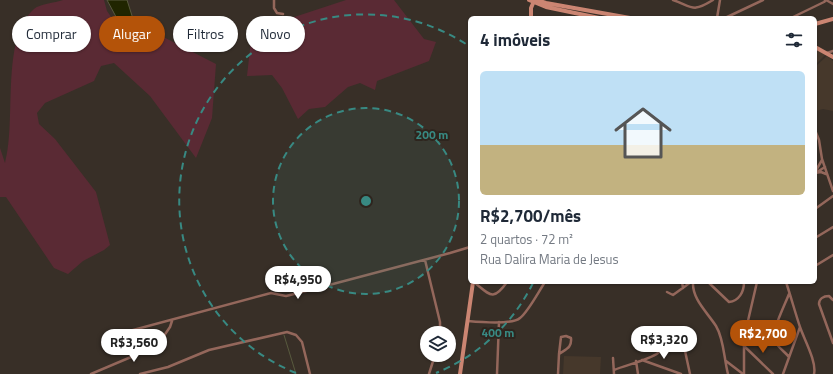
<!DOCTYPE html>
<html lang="pt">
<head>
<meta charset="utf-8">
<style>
	:root { --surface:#fff; --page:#f2f2f3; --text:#1f2937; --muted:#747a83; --accent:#b45309 }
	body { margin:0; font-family:"Titillium Web",sans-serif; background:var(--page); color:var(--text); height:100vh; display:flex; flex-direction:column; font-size:15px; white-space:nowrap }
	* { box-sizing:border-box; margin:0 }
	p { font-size:13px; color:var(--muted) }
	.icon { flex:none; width:22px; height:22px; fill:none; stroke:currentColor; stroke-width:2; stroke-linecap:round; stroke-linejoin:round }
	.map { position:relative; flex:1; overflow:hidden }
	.sheet { position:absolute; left:468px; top:16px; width:349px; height:268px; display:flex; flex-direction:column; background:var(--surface); border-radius:6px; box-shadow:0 1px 3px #0004 }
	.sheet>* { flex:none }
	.hud { position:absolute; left:12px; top:16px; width:380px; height:36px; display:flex; gap:8px }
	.buttons { position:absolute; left:420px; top:326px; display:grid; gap:8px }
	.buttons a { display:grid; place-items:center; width:36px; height:36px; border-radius:50%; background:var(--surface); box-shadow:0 1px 3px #0004; font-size:20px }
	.price { position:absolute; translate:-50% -34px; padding:0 9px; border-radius:14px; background:#fff; color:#222; font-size:13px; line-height:26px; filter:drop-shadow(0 1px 2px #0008) }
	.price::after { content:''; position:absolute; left:50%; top:24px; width:12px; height:9px; margin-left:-6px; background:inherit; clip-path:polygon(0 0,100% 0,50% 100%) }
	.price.active { background:var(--accent); color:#fff }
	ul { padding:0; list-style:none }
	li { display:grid; align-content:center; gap:8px; height:212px; padding:0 12px }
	li span { display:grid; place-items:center; height:124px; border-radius:6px; color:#555 }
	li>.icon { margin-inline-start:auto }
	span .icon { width:72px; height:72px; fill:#fffc; stroke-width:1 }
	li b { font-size:17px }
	h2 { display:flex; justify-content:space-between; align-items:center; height:48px; padding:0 12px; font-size:17px }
	.tag { padding:0 14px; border-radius:18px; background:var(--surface); box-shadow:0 1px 3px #0004; font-size:14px; line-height:36px }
	.tag.active { background:var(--accent); color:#fff }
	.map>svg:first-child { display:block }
</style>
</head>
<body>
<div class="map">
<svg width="833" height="374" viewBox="0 0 833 374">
	<rect width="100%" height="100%" fill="#382f27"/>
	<!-- built -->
	<path fill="#46382b" d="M815,49l11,5 -11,11z
		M827,56l6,5v50l-10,-2 -8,2v-44z
		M564,356l37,1 -1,17h-37z"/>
	<!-- green -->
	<path fill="#5a2a34" d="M63,0h41l3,11 28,40 5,-2 -3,-16 7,-6 72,37 -4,54 -16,40 -46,-62 -36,-33 -13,3 -7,15 -49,22 -8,10 2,11 16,15 41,53 14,53 -6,5 -21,11 -15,13 -14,-6 -48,-71h-6v-49l5,15c12,-43 -5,-124 29,-154 5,-5 21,-6 29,-9z
		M346,0h48l30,39 12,3 -7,19 -52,20 -2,9 -15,-7 -12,4 -23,20 -16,2 -11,10 -16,-31 -10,-13 -25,1 5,-45z"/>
	<!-- water -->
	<path fill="#202500" stroke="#585a3e" d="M107,0h20l7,22v4l-7,4 -5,-2z"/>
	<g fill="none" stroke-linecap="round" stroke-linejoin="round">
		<!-- stream -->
		<path stroke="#585a3e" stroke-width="1" d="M284,335l12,39"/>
		<!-- street -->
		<path stroke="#94675b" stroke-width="2.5" d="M274,0v8l3,5 6,1
			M673,0c20,7 19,13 40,0
			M717,18l3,-18
			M725,18l38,-18
			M791,18l33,-16 2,-2 7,4
			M827,53l6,-2
			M815,130l4,10 3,19 11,32
			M815,172l7,-12
			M817,172l8,-5
			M815,173l6,-1 5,2
			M815,209l18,-13
			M815,238l18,-11
			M425,260l15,62v11
			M815,266l18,-11
			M474,282c16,13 19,20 33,0
			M682,282l1,6
			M693,282c-1,17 14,30 23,44 8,13 8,33 12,48
			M708,282l21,20c10,-1 15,-10 15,-20
			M786,282c5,15 9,30 14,45 4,12 17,35 14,47
			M667,292l6,3 18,-13
			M789,294c-3,8 -17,37 -16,44 2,7 12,14 16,19
			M833,300l-4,-4c-6,0 -10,3 -10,8l14,39
			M468,321c11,1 44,4 52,-3 8,-6 19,-27 25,-36
			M122,333l149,-40 15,3 28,-7 136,-36 20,-6
			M743,345l30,29
			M613,358l1,16
			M642,360l39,14
			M636,361l2,13
			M726,361l17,13
			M614,370c12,-5 35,-10 44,-17 7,-5 13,-18 21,-18l3,2 8,37
			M91,374l66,-28 13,-19 2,-6
			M140,374l28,-7 41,-17 78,-18 9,3 6,7 8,32
			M429,374l6,-19
			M497,374l2,-52
			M558,374l1,-20 2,-17 5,-1 5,2c1,10 -5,11 -12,16
			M744,374v-36l13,-56
			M783,374l17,-47"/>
		<!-- secondary -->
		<path stroke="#cb8572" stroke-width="4" d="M529,0l17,7 53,11
			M537,0l9,3 84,15
			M531,18v-10l3,-7
			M815,24l18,-5
			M815,47l18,10
			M460,374l13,-92"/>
	</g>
	<!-- distance rings -->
	<circle cx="366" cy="201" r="93" fill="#388982" fill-opacity=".12"/>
	<g fill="none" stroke="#388982" stroke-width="2" stroke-dasharray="7 5">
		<circle cx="366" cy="201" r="93"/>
		<path d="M533 283A186 186 0 0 1 436 373M296 373A186 186 0 1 1 469 46"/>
	</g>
	<circle cx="366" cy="201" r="6" fill="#388982" stroke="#2e251e" stroke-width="2"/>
	<g font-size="12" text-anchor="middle" font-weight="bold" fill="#388982" stroke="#2e251e" stroke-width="4" stroke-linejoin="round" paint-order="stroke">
		<text x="432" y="139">200 m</text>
		<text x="498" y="337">400 m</text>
	</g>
</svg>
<div class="buttons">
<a><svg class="icon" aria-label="layers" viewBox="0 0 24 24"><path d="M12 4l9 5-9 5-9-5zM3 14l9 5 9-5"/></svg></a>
</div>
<b class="price" style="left:298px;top:300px">R$4,950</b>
<b class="price active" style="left:763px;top:354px">R$2,700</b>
<b class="price" style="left:664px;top:360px">R$3,320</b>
<b class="price" style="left:134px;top:363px">R$3,560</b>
<div class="hud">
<a class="tag">Comprar</a>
<a class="tag active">Alugar</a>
<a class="tag">Filtros</a>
<a class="tag">Novo</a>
</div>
<section class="sheet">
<h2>4 imóveis<svg class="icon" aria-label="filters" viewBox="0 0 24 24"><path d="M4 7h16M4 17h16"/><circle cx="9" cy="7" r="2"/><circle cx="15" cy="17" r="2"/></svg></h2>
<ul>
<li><span style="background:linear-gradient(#bfe0f5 60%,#c2b280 0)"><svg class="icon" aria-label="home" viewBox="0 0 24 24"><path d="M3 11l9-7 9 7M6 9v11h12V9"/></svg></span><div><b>R$2,700/mês</b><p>2 quartos · 72 m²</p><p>Rua Dalira Maria de Jesus</p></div></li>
</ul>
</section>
</div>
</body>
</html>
